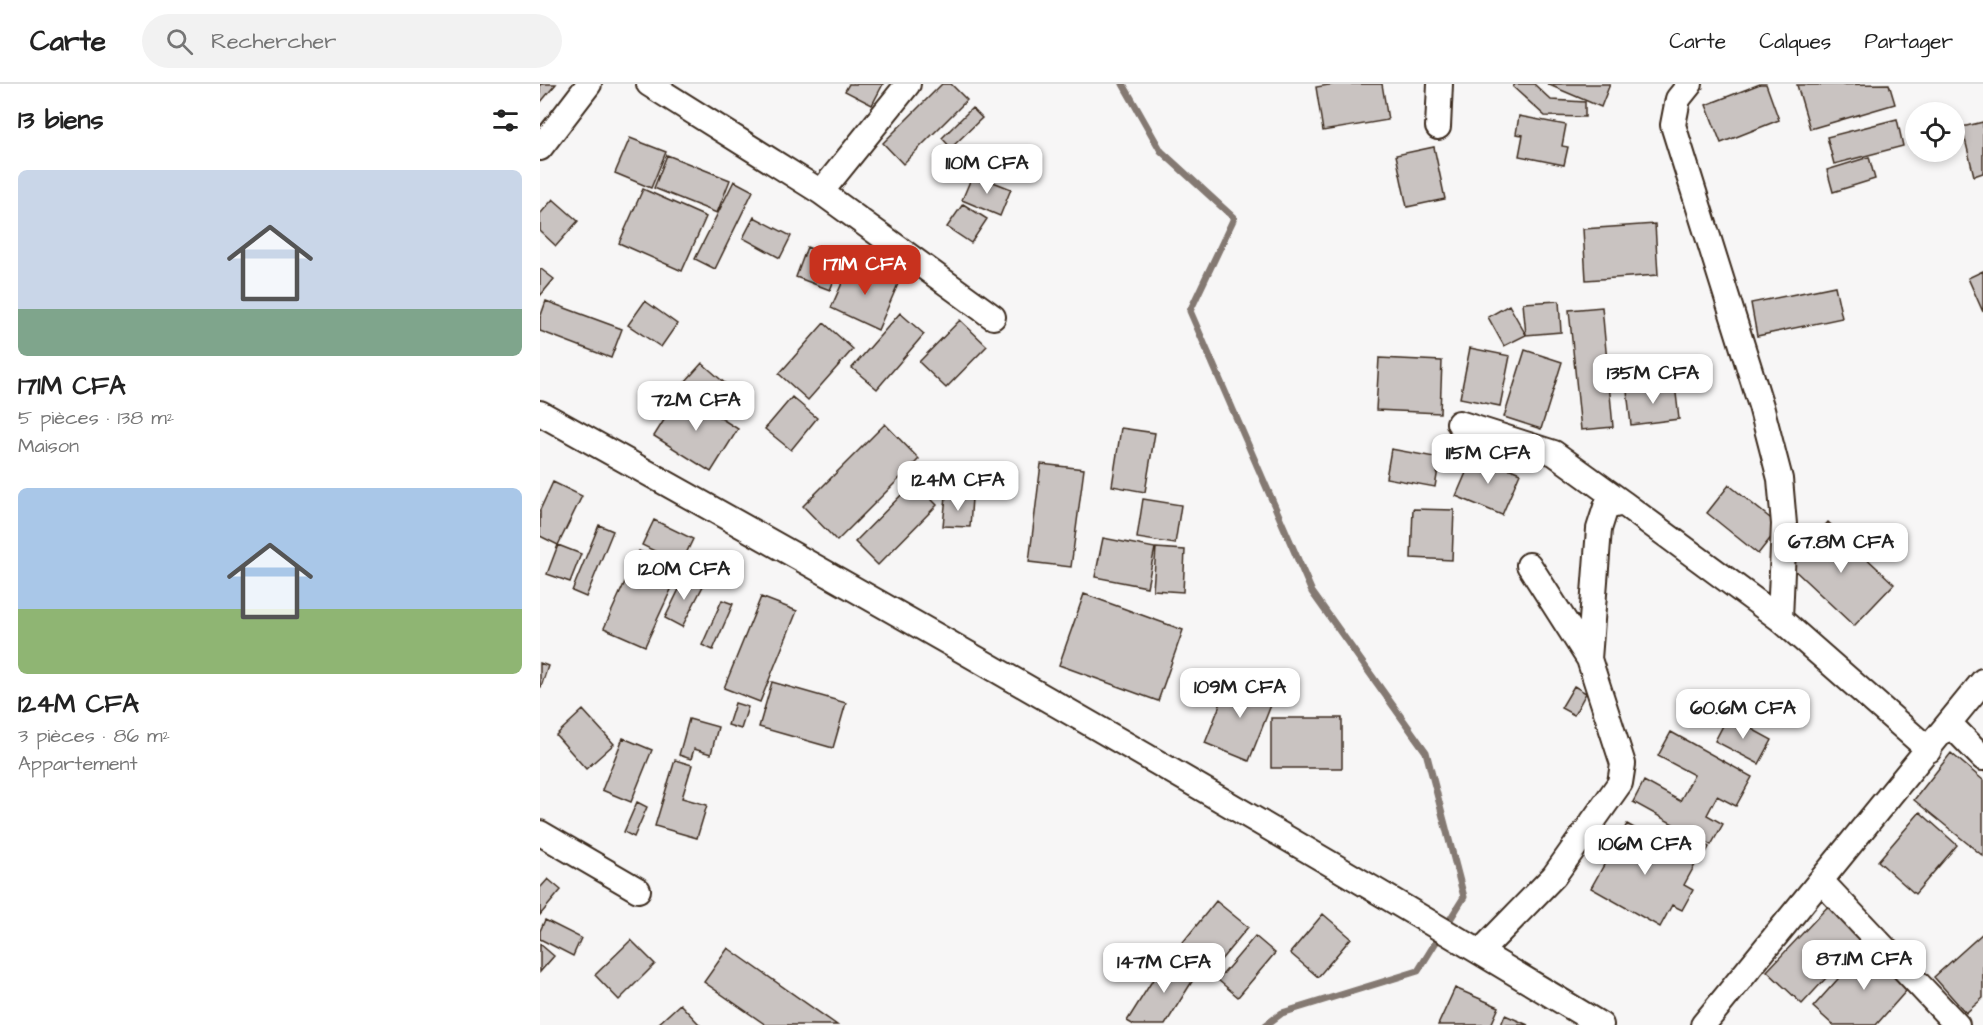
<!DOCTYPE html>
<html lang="fr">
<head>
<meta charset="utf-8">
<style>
	:root { --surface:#fff; --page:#f2f2f2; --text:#222; --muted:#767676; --line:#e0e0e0; --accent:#c8321e }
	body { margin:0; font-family:"Architects Daughter",sans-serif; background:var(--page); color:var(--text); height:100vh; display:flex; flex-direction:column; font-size:22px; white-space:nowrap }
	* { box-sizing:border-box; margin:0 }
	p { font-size:20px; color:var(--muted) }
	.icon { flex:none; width:33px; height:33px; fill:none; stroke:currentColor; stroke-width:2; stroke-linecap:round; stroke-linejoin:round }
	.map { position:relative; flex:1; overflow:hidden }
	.side { display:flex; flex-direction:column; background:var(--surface); width:540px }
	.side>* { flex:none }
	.fabs { position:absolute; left:1365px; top:18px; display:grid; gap:12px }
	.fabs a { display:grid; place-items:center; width:60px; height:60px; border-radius:50%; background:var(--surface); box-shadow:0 3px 9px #0003; font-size:30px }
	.price { position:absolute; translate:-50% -51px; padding:0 14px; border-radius:12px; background:#fff; color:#222; font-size:20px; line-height:39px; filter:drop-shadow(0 2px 3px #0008) }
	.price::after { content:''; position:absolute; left:50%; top:36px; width:18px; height:14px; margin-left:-9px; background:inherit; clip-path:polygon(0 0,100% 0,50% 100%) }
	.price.selected { background:var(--accent); color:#fff }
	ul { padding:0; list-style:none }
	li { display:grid; align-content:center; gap:12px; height:318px; padding:0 18px }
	li span { display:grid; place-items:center; height:186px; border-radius:9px; color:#555 }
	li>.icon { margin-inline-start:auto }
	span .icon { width:108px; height:108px; fill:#fffc; stroke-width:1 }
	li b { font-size:26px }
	h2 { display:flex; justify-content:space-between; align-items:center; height:72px; padding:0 18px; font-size:26px }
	header { display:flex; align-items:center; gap:36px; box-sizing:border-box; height:84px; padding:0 30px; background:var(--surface); border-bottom:2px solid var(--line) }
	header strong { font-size:28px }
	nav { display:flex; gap:33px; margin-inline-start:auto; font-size:21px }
	.search { width:420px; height:54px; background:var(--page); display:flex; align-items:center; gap:15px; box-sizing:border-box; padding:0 21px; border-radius:33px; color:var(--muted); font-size:22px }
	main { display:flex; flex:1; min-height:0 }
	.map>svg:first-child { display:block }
</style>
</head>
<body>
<header>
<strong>Carte</strong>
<div class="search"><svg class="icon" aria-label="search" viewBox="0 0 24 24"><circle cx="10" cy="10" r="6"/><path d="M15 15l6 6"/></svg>Rechercher</div>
<nav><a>Carte</a><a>Calques</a><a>Partager</a></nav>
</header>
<main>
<section class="side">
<h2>13 biens<svg class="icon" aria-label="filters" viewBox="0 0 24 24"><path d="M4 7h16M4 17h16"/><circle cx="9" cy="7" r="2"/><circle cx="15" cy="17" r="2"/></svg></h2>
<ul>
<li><span style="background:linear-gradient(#c9d6e8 75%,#7fa58c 0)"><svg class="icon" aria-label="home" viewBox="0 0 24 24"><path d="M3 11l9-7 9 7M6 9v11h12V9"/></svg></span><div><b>171M CFA</b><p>5 pièces · 138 m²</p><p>Maison</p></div></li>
<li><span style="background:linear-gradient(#a9c7e8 65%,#8fb573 0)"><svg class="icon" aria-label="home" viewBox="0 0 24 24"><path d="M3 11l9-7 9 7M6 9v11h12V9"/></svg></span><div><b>124M CFA</b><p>3 pièces · 86 m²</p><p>Appartement</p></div></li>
</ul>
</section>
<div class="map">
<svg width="1443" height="941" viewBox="0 0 1443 941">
	<rect width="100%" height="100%" fill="#f7f6f6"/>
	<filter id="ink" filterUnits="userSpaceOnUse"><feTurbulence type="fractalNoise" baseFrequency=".0167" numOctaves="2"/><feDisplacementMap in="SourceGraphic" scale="12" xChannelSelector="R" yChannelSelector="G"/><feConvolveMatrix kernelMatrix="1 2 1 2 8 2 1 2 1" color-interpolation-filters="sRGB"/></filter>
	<g filter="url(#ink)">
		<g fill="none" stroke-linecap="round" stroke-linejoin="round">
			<!-- stream -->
			<path stroke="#847972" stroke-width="7" d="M583,0l38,67 73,67 -44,93 122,281 114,160 38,145 -46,74 -136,42 -16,12"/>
		</g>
		<!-- building -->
		<path fill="#c9c3c1" stroke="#3b2a1e" stroke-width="1.5" d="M0,0h16l-16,19z
			M309,0h34l-11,21 -27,-14z
			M402,0h9l16,16 -64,64 -20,-21z
			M795,0h47l6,36 -65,11 -7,-44z
			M975,0h19l17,16 34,2v15l-40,-1 -32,-29z
			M1007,0h63l-9,23z
			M1220,0h6l13,36 -58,23 -15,-38z
			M1349,0l6,20 -85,25 -13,-44z
			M432,24l10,10 -31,30 -9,-10z
			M979,32l47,9 -4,21 6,1 -4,18 -45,-9 4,-21 -7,-1z
			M1357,35l6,27 -69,18 -7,-27z
			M1443,38v51l-9,3 -12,-49z
			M90,54l36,14 -15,36 -36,-15z
			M894,63l11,52 -38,8 -11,-52z
			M127,71l63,25 -13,33 -63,-25z
			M1329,73l6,22 -42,13 -6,-22z
			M433,90l38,15 -11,27 -38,-16z
			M194,97l19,10 -38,78 -20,-10z
			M103,105l63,28 -24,54 -63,-28z
			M13,115l25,22 -22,25 -16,-15v-17z
			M423,120l24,15 -16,24 -24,-16z
			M214,133l37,19 -11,22 -37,-20z
			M1115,140l3,51 -72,5 -3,-51z
			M267,163l35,14 -12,29 -34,-13z
			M311,179l47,21 -20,46 -47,-22z
			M1,185l13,10 -14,17v-26z
			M1443,187v41l-15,-34z
			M1295,202l7,32 -85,18 -6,-33z
			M6,217l76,28 -11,29 -71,-27v-13z
			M105,217l32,23 -16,23 -33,-22z
			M1019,217l2,31 -35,3 -3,-32z
			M969,221l17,30 -22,11 -16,-29z
			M1062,223l11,120 -32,3 -12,-120z
			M360,229l24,21 -47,55 -25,-21z
			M420,236l27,26 -41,42 -27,-26z
			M284,239l29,26 -45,51 -29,-26z
			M930,264l40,8 -10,50 -40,-8z
			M985,266l37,12 -21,67 -37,-12z
			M839,274l63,3 -2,52 -64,-3z
			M162,279l35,31 -17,19 -35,-31z
			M1135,301l4,34 -48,6 -4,-34z
			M141,309l57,36 -27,43 -57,-36z
			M252,313l25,21 -26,32 -26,-21z
			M345,340l34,35 -82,82 -34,-35z
			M581,344l34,5 -10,59 -33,-6z
			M851,365l49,9 -5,29 -49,-9z
			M934,370l46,19 -18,42 -46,-19z
			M501,380l43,5 -13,98 -42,-5z
			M13,398l29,14 -24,49 -18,-9v-26z
			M374,398l23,23 -59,60 -23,-23z
			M1189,401l51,41 -22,28 -51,-41z
			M406,412l26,2 -2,29 -27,-1z
			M603,415l38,6 -6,39 -38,-6z
			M873,425l41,1 -2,50 -41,-2z
			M114,436l39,19 -12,25 -39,-19z
			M1288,438l66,62 -40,42 -65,-61z
			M59,441l14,6 -27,66 -14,-6z
			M563,454l52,10 -8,39 -52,-10z
			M18,461l23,9 -11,28 -23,-8z
			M616,464l29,2 -2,42 -30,-2z
			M99,467l41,19 -35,76 -41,-18z
			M146,491l18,9 -22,43 -17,-9z
			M544,510l99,36 -25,71 -99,-36z
			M221,513l36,14 -37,91 -36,-14z
			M182,516l11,4 -20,46 -11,-5z
			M0,579l8,3 -7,21h-1z
			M691,593l44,18 -26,66 -44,-18z
			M232,598l74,21 -13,45 -74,-21z
			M1034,602l12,7 -12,22 -13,-7z
			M195,619l13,4 -7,22 -13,-4z
			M43,626l31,34 -28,25 -30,-34z
			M1188,632l44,24 -13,24 -44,-23z
			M731,634h71v50h-71z
			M149,635l29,8 -7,27 -17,-5 -3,10 -12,-4z
			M1131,648l81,45 -16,29 -19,-10 -10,19 16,9 -12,21 -78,-43 11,-21 36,20 14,-26 -36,-19z
			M83,654l29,12 -21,52 -29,-12z
			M1411,669l32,27v76l-69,-56z
			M135,676l17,5 -10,33 25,7 -10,33 -42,-12z
			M97,718l10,5 -13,30 -10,-5z
			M1380,728l37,33 -42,49 -37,-33z
			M1087,740l69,39 -12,22 9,5 -11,20 -10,-5 -12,22 -69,-39z
			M1144,750l25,13 -8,15 -25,-13z
			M8,795l13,11 -21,25v-27z
			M676,817l32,26 -37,45 -31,-26z
			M1292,818l34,33 -64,69 -35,-33z
			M783,830l28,24 -33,39 -28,-24z
			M5,836l36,18 -8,18 -33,-17v-8z
			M1443,849v65l-17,15 -32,-36z
			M715,852l20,17 -37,44 -20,-17z
			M91,856l24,24 -36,36 -24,-25z
			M1330,859l44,39 -38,43h-43l-20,-18z
			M0,860l14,12 -14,16z
			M188,864l109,77h-71l-62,-43z
			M629,870l29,18 -33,53h-31l-7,-4z
			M915,904l44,19 -8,18h-53z
			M140,920l20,21h-43z
			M965,931l23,10h-27z"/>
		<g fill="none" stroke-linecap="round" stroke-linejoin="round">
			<defs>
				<path id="minor" d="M109,0l172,108 172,125
					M1150,0l-12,15 -5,26 88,281 19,73 4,45 -4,95
					M898,43l2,-43
					M0,64l49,-64
					M281,108l87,-108
					M0,329c357,198 712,401 1061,612
					M919,339l95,30 69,50
					M1049,575l10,-130 7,-22 17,-4 157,116 149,131
					M1409,639l34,35
					M0,749l98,57
					M1281,797l136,144
					M940,868l74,-76 66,-93 3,-19 -34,-105 -60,-94
					M1163,941l280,-344"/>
			</defs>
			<!-- minor casing -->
			<use href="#minor" stroke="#3b2a1e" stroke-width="28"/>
			<!-- minor -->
			<use href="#minor" stroke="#fff" stroke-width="24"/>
		</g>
	</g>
</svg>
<div class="fabs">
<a><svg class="icon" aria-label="locate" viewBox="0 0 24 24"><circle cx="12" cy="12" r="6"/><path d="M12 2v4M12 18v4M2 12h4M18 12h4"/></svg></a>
</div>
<b class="price" style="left:447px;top:111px">110M CFA</b>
<b class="price selected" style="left:325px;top:212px">171M CFA</b>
<b class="price" style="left:1113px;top:321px">135M CFA</b>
<b class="price" style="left:156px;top:348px">72M CFA</b>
<b class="price" style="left:948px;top:401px">115M CFA</b>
<b class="price" style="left:418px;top:428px">124M CFA</b>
<b class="price" style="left:1301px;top:490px">67.8M CFA</b>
<b class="price" style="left:144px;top:517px">120M CFA</b>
<b class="price" style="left:700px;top:635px">109M CFA</b>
<b class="price" style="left:1203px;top:656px">60.6M CFA</b>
<b class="price" style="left:1105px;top:792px">106M CFA</b>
<b class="price" style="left:1324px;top:907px">87.1M CFA</b>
<b class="price" style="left:624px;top:910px">147M CFA</b>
</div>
</main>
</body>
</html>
